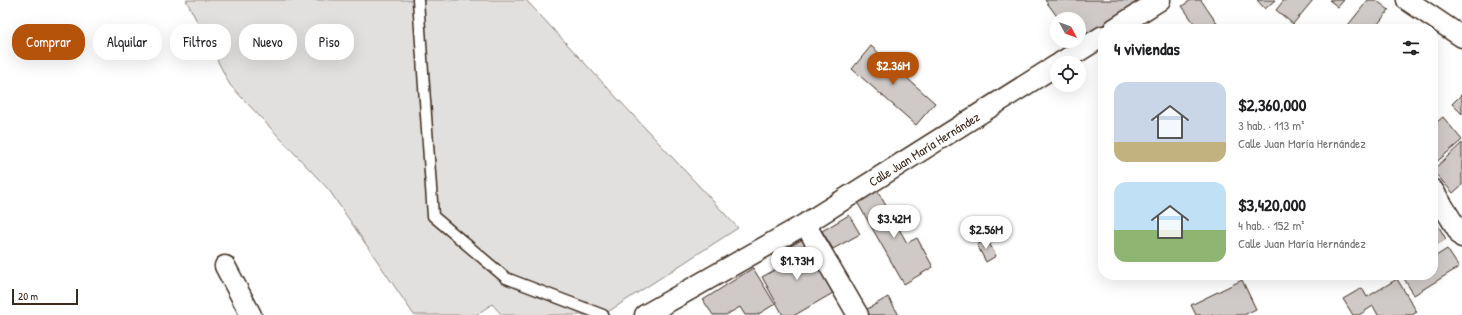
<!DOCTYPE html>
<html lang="es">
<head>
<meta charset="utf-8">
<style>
	:root { --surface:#fff; --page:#f2f2f2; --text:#202124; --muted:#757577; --accent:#b45309 }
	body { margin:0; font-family:"Patrick Hand",sans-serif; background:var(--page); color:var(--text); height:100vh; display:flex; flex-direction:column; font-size:15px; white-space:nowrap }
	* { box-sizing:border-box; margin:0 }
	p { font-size:13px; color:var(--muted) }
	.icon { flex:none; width:22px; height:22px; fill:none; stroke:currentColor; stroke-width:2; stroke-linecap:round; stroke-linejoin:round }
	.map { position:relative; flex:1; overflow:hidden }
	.details { position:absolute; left:1098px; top:24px; width:340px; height:256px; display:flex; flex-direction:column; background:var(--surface); border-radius:16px; box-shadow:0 4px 16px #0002 }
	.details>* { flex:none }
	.banner { position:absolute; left:12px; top:24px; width:380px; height:36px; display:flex; gap:8px }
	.needle { width:26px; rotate:131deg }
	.fabs { position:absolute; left:1050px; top:12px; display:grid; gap:8px }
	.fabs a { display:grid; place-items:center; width:36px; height:36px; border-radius:50%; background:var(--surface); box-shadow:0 4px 16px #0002; font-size:20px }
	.scale { position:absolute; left:12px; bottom:10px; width:66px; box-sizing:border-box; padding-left:4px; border:2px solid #3b2a1e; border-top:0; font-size:11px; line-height:14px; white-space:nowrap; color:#3b2a1e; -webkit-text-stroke:3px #fff; paint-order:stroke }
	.price { position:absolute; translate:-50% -34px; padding:0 9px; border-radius:14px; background:#fff; color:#222; font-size:13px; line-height:26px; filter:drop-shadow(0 1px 2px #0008) }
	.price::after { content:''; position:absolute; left:50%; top:24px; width:12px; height:9px; margin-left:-6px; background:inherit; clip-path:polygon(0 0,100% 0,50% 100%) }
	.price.current { background:var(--accent); color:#fff }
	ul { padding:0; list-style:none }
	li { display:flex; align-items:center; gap:12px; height:100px; padding:0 16px }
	li span { display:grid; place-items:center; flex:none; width:112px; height:80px; border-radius:12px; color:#555 }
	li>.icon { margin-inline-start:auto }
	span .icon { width:48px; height:48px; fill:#fffc; stroke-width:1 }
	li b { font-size:17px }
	h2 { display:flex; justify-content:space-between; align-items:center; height:48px; padding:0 16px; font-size:17px }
	.tag { padding:0 14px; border-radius:16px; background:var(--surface); box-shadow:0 4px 16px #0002; font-size:14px; line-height:36px }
	.tag.current { background:var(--accent); color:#fff }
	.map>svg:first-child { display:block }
</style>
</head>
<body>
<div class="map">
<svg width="1462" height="315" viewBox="0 0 1462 315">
	<rect width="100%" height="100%" fill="#fff"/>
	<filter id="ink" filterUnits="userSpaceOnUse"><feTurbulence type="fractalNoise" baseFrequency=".025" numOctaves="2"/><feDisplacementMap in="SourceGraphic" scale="8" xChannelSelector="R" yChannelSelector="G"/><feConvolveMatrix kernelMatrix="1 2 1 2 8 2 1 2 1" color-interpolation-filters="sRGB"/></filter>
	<g filter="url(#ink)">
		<!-- grass -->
		<path fill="#e2e0de" stroke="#8e857e" d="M186,0h340l212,228 -135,87h-101l-10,-11 -16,11h-62l-85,-125 -99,-105z"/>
		<!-- building -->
		<path fill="#cfcac7" stroke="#3b2a1e" d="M1045,0h90l2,3 -60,42 -3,-4h5v-22h-20z
			M1191,0h10l19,28 -22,1 -16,-23z
			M1257,0h18l-10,9z
			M1284,0h29l-20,24 -17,-14z
			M1329,0h15l-6,7z
			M1368,0h8l13,10 -15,19h-29z
			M871,46l64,57 -19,22 -64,-56z
			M1462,94v20l-10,-10z
			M1443,117l19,23 -29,25v-40z
			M1462,143v42l-9,8 -20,-22v-1z
			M876,188l31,55 10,-5 16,29 -29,17 -48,-84z
			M849,215l11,19 -27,15 -11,-18z
			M1433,217l13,22 -13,8z
			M803,239l30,54 -38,22h-12l-21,-38 25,-14 -7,-11z
			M987,239l9,17 -10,6 -9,-17z
			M1447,249l12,18 -45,28 -11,-18 4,-2h26v-17z
			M753,268l22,36 -18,11h-12l-5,-8 -14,8h-13l-10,-15z
			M1397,279l20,33 -5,3h-34l-5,-9 -14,9h-6l-10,-16 19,-11 5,9z
			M1242,280l14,29 -12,6h-48l-5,-10z
			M888,297l11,18h-33l-2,-4z"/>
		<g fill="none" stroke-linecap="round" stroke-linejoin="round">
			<defs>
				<path id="service" d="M418,0l15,216 73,62 97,37"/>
				<path id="minor" d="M1407,0l55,37
					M1114,29l46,-29
					M1060,63l43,-27
					M1433,190l29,47
					M805,224l53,91
					M225,266l26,49
					M645,315l160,-91 252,-159"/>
			</defs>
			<!-- service casing -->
			<use href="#service" stroke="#3b2a1e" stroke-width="13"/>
			<!-- minor casing -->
			<use href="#minor" stroke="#3b2a1e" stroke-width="23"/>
			<!-- service -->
			<use href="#service" stroke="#fff" stroke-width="10"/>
			<!-- minor -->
			<use href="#minor" stroke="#fff" stroke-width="20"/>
		</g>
	</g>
	<g text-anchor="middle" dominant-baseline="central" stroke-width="4" stroke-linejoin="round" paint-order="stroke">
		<!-- street labels -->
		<g font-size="13" fill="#3b2a1e" stroke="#fff">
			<text transform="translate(924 149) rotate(-32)">Calle Juan María Hernández</text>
		</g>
	</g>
</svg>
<div class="fabs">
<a><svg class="needle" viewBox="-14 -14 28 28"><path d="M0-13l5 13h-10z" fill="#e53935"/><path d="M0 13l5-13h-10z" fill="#757577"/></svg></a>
<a><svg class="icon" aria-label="locate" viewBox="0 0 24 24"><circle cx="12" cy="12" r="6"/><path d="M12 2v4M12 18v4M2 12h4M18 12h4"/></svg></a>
</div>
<div class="scale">20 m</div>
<b class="price current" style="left:893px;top:86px">$2.36M</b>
<b class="price" style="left:894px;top:239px">$3.42M</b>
<b class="price" style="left:986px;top:250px">$2.56M</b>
<b class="price" style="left:797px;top:281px">$1.73M</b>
<div class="banner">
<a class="tag current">Comprar</a>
<a class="tag">Alquilar</a>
<a class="tag">Filtros</a>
<a class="tag">Nuevo</a>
<a class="tag">Piso</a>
</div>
<section class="details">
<h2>4 viviendas<svg class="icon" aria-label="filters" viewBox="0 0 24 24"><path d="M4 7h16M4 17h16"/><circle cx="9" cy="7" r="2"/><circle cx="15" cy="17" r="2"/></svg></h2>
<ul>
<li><span style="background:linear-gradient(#c9d6e8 75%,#c2b280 0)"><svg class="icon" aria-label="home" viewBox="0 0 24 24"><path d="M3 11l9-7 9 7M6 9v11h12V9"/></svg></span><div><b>$2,360,000</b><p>3 hab. · 113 m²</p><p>Calle Juan María Hernández</p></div></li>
<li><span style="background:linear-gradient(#bfe0f5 60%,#8fb573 0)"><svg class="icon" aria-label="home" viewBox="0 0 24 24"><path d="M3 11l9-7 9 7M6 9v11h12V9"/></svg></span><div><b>$3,420,000</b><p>4 hab. · 152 m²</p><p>Calle Juan María Hernández</p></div></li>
</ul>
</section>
</div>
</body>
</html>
